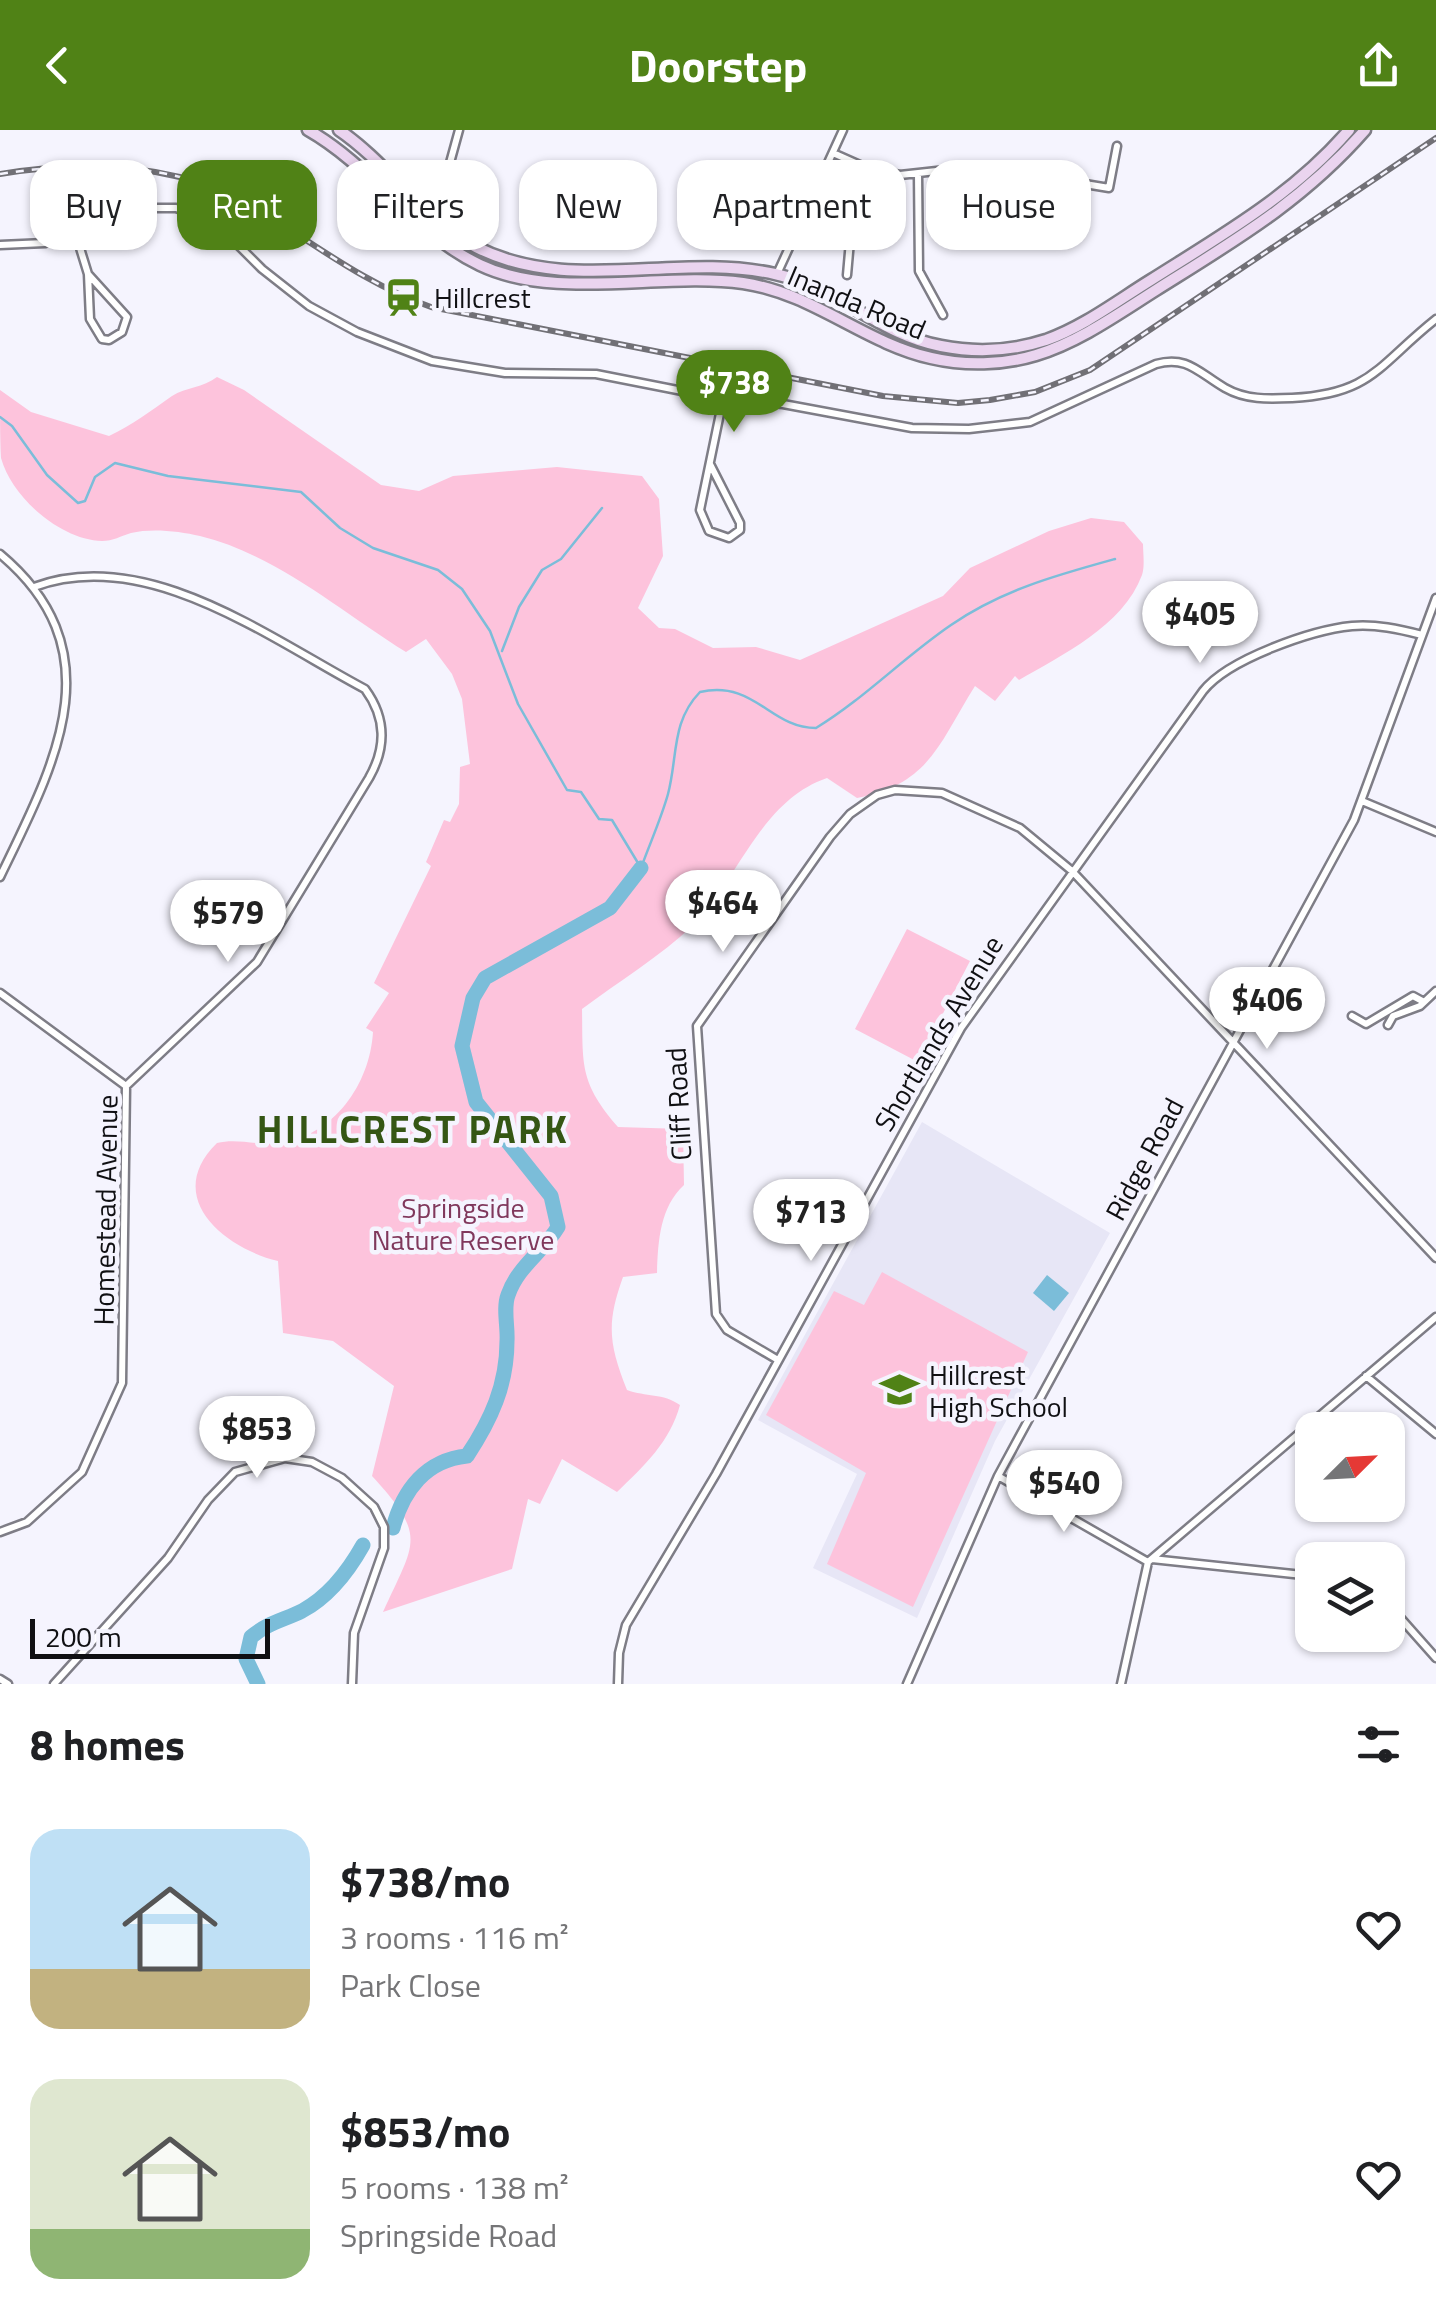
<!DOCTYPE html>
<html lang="en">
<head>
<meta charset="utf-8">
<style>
	:root { --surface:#fff; --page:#f6f6f6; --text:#202124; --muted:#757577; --accent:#508216 }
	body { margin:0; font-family:"Titillium Web",sans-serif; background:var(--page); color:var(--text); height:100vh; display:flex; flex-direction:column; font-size:38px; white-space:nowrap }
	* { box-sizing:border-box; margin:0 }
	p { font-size:32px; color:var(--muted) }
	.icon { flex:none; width:55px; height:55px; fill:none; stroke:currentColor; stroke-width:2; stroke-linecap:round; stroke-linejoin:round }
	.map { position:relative; height:1554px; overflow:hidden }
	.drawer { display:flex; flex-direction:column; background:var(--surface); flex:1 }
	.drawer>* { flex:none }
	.hud { position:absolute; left:30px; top:30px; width:1378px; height:90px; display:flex; gap:20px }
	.needle { width:65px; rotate:66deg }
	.tools { position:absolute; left:1295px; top:1282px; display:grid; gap:20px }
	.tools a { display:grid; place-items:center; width:110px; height:110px; border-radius:20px; background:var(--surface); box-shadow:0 2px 8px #0004; font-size:50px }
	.scale { position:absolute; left:30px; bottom:25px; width:240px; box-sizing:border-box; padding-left:10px; border:5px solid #101013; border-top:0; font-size:28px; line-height:35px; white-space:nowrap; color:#101013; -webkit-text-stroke:8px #f5f4fe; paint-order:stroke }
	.price { position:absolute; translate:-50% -85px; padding:0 22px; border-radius:35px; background:#fff; color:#222; font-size:32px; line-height:65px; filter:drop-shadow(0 2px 5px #0008) }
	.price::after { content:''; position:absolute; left:50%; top:60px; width:30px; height:22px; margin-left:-15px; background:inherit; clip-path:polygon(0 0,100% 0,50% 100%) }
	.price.current { background:var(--accent); color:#fff }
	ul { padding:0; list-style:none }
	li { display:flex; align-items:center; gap:30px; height:250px; padding:0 30px }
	li span { display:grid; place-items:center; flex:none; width:280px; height:200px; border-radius:30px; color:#555 }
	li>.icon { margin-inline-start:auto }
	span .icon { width:120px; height:120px; fill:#fffc; stroke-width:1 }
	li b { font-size:42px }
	h2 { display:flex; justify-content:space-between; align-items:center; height:120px; padding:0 30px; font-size:42px }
	.tag { padding:0 35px; border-radius:30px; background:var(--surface); box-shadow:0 2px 8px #0004; font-size:35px; line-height:90px }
	.tag.current { background:var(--accent); color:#fff }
	header { display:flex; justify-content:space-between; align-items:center; height:130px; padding:0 30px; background:var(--accent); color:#fff; font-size:45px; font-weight:700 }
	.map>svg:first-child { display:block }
</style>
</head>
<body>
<header><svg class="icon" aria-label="back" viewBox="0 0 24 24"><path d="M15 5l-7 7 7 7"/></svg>Doorstep<svg class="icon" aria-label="share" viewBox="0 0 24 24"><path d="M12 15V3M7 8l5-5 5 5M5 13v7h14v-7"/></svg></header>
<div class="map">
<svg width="1436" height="1554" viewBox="0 0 1436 1554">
	<rect width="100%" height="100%" fill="#f5f4fe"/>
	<!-- built -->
	<path fill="#e7e6f6" d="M922,992l188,111 -115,208 -78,177 -104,-50 44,-94 -99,-54z"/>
	<!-- green -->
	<path fill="#fdc3dc" d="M217,247l27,13 137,95 38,6 34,-15 104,-9 85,9 17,23 4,57 -25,52 21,20 16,1 38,19 43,-1 44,13 143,-64 27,-28 79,-37 42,-13 33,4 19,22c0,9 2,22 -1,31 -19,51 -80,80 -123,105l-4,-4 -20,25 -20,-15c-36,57 -45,98 -118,112l-30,-20c-67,23 -88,101 -134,147 -32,31 -75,57 -111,84 1,56 -3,73 36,118l65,2 1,56c-24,22 -26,56 -27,88l-34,4c-17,47 -14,67 4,113 19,7 36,3 53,15 -10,37 -36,61 -63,87l-55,-33 -22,45 -12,-5 -16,70 -129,43c32,-71 45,-75 -11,-136l22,-90 -61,-45 -50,-8 -5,-72c-54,-13 -116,-64 -61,-118 21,-5 41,3 62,0 55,-7 91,-59 94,-111l-7,-4 23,-35 -15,-10 57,-117 -5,-4 18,-42 6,2 9,-18 1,-37 10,-3 -8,-65 -10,-25 -26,-35 -20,13c-66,-41 -129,-97 -206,-116 -21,-5 -49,-8 -69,-3 -10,3 -18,8 -29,8 -41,-1 -90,-43 -101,-83 -1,-19 -1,-48 -1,-68l31,22 78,24c23,-11 42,-25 63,-40 14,-9 31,-8 45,-19z
		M907,799l63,32 -52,101 -63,-33z
		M882,1142l146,80 -115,255 -86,-43 39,-91 -100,-58 68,-124 30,14z"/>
	<!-- water -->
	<path fill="#7bbdd9" d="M1047,1145l22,18 -15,18 -21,-18z"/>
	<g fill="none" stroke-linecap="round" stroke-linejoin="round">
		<!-- stream -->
		<path stroke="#7bbdd9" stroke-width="2.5" d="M0,287l12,9 35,49 31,28 7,-2 10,-24 20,-14 53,13 133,16 39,36 33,20 65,22 24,19 28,42 28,73 49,86 14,2 18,27 13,1 29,48
			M502,521l17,-44 23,-37 19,-11 41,-51
			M641,738c9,-25 20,-49 27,-74 10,-38 3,-72 32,-102 55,-12 70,36 116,36 49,-30 88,-71 135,-103 51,-35 106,-50 164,-66"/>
		<!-- river -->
		<path stroke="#7bbdd9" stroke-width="15" d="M393,1398c10,-38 33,-68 74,-72 24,-36 40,-71 40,-115 1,-14 -4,-33 1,-46 10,-29 35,-43 50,-68l-7,-31 -75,-94 -14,-56 11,-48 12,-20 125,-70 31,-40
			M258,1554l-12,-25 5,-22c16,-14 33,-17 51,-26 26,-14 47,-41 61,-66"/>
		<defs>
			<path id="minor" d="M833,23l36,16 31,6 64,-7 12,24 12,3 55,-18 66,11 8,-42
				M918,44l1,97 24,44
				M419,93l21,-24 19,-69
				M76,105l12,39 2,45 12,20 7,1 13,-8 5,-15 -39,-43
				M0,115l45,-2 99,-35h32l38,13 48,48 47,37 48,26 75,29 73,12 91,1 127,25 60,5 129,24 57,1 61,-7 126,-58c31,-9 43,9 69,24 21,12 43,11 67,10 80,-4 86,-33 144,-79
				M777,144l66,-144
				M847,145l6,-68 16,-38
				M710,334l30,59v7l-11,8 -20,-7 -9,-21 23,-111
				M0,424c117,98 54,211 0,323
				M1362,671l74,31
				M0,863l126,93
				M1352,886l14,8 47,-28 11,6
				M1388,895l5,-9 27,-10 16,-15
				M778,1230l-51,-30 -11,-16 -19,-288 133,-189 20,-23 27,-19 18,-5 47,3 78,35 52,43 364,387
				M1366,1246l70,58
				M998,1346l150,86
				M0,1402l27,-10 55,-50 40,-89 4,-297 131,-124 112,-184c17,-30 18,-59 -4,-89 -96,-51 -219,-144 -331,-102
				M1152,1429l160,17
				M1388,1474l48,54
				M0,1549l8,5
				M54,1554l114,-126 40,-58 27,-28 50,-14 27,4 30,16 32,29 10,20v21l-30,85 -2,51
				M618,1554l1,-31 7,-28 90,-151 245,-446 242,-337c25,-32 109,-61 149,-65 24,-2 47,3 70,9
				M907,1554l91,-208 356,-656 82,-222
				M1121,1554l27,-122 288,-245"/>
			<path id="secondary" d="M308,0c65,37 105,103 172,135 75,36 181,7 263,18 70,10 121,60 188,75 34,8 72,7 105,-3 43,-13 82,-41 120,-65 78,-49 147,-89 209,-160
				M339,0c50,34 83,89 137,117 94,48 201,5 299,27 60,13 106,61 166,72 35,7 71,5 105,-6 37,-13 71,-39 105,-60 71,-45 142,-85 198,-150"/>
		</defs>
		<!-- minor casing -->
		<use href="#minor" stroke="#7e7d86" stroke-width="11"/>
		<!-- secondary casing -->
		<use href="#secondary" stroke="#7e7d86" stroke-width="15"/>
		<!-- minor -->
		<use href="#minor" stroke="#fff" stroke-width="6"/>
		<!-- secondary -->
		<use href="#secondary" stroke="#ead4ef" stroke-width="10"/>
		<defs>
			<path id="rail" d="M0,44c88,-14 181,-12 259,36 57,35 108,75 172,97l452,89 75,7 32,-3 45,-8 55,-22 346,-232"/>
		</defs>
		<!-- rail casing -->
		<use href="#rail" stroke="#717076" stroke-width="6"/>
		<!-- rail -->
		<use href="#rail" stroke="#f5f4fe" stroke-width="2.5" stroke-dasharray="8" stroke-linecap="butt"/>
	</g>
	<!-- icons -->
	<defs>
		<symbol id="station-bare" viewBox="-9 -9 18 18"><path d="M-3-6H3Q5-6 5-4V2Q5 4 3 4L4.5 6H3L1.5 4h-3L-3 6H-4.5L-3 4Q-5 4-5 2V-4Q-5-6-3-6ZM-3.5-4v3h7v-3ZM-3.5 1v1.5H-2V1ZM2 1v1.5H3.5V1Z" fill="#508216" stroke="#f5f4fe" stroke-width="2.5" paint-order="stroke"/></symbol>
		<symbol id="school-bare" viewBox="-9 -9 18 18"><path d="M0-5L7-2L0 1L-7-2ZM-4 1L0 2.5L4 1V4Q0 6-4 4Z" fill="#508216" stroke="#f5f4fe" stroke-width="2.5" paint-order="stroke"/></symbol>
	</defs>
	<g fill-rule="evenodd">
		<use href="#station-bare" x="376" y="140" width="55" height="55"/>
		<use href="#school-bare" x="872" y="1232" width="55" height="55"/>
	</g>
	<g text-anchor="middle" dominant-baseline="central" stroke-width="9" stroke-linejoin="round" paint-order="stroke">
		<!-- poi labels -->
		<g font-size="28" fill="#101013" stroke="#f5f4fe" text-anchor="start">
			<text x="434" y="167">Hillcrest</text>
			<text x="929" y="1244">Hillcrest<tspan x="929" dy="32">High School</tspan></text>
		</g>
		<!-- street labels -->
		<g font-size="28" fill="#101013" stroke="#f5f4fe">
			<text transform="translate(857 172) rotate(23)">Inanda Road</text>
			<text transform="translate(938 903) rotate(-59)">Shortlands Avenue</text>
			<text transform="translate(678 974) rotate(-93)">Cliff Road</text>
			<text transform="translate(1144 1029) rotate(-62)">Ridge Road</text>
			<text transform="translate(105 1080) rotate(-89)">Homestead Avenue</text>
		</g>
		<!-- park labels -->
		<g font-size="28" fill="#80385c" stroke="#f5f4fe">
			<text x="463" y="1077">Springside<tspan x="463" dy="32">Nature Reserve</tspan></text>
		</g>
		<!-- district labels -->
		<g font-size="38" font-weight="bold" letter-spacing="2.5" fill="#355614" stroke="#f5f4fe">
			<text x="413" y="999">HILLCREST PARK</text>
		</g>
	</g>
</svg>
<div class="tools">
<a><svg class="needle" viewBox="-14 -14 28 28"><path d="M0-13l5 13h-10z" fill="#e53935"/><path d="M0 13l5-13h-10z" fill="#757577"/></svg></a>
<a><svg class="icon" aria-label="layers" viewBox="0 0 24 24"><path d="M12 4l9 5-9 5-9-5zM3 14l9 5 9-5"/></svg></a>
</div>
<div class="scale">200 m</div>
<b class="price current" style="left:734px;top:305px">$738</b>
<b class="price" style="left:1200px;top:536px">$405</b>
<b class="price" style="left:723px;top:825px">$464</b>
<b class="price" style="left:228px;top:835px">$579</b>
<b class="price" style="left:1267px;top:922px">$406</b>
<b class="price" style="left:811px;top:1134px">$713</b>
<b class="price" style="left:257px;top:1351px">$853</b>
<b class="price" style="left:1064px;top:1405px">$540</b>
<div class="hud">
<a class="tag">Buy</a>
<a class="tag current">Rent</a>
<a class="tag">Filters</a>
<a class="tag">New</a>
<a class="tag">Apartment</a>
<a class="tag">House</a>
</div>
</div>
<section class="drawer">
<h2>8 homes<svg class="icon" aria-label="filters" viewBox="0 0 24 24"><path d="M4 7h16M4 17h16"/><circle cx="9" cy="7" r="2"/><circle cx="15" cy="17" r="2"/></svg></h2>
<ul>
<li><span style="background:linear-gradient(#bfe0f5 70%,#c2b280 0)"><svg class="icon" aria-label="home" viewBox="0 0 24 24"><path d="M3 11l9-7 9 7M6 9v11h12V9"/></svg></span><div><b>$738/mo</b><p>3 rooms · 116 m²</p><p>Park Close</p></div><svg class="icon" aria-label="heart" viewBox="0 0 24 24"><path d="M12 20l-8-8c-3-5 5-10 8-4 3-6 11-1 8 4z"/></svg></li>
<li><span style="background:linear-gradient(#dfe7d0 75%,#8fb573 0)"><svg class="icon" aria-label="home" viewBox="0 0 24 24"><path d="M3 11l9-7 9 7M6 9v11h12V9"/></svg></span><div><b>$853/mo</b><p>5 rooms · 138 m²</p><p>Springside Road</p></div><svg class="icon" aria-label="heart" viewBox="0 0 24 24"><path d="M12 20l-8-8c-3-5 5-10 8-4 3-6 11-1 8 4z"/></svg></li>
</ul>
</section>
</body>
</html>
